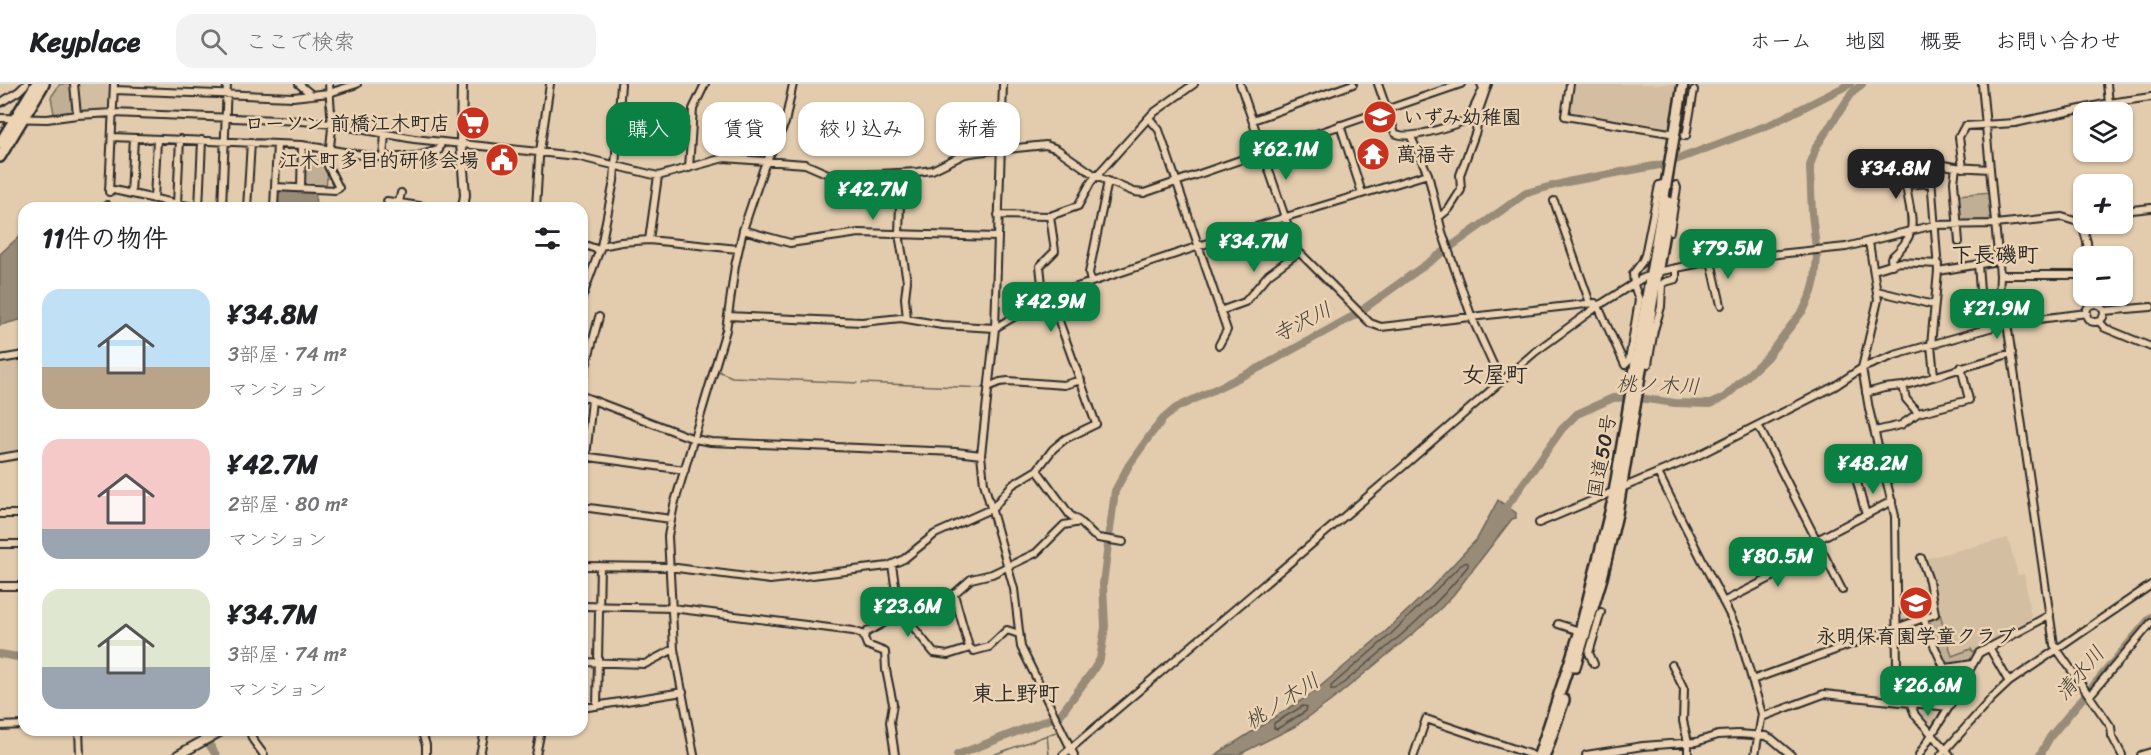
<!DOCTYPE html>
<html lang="ja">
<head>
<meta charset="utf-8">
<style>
	:root { --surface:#fff; --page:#f2f2f2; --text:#202124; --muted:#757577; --line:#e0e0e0; --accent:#0b8043 }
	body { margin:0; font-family:Sriracha,"Klee One",sans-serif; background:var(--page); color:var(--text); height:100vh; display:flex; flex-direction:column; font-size:22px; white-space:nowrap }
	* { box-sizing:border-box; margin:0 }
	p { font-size:20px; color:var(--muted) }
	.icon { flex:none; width:33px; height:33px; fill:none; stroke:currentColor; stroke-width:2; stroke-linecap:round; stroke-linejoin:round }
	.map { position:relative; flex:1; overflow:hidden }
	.drawer { position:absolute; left:18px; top:118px; width:570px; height:534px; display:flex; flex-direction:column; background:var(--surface); border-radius:18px; box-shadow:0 2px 4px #0004 }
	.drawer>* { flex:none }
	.banner { position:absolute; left:606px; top:18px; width:570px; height:54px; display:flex; gap:12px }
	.fabs { position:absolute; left:2073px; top:18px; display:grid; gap:12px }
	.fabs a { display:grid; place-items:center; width:60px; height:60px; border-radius:12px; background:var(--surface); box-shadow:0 2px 4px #0004; font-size:30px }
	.price { position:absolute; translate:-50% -51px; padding:0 14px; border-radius:12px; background:var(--accent); color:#fff; font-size:20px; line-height:39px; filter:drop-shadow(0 2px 3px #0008) }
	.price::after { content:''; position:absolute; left:50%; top:36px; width:18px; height:14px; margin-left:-9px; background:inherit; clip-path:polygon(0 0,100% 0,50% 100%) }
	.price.on { background:#222; color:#fff }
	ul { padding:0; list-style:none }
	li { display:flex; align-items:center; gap:18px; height:150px; padding:0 24px }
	li span { display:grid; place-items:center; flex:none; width:168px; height:120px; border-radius:18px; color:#555 }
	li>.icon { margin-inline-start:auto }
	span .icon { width:72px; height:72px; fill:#fffc; stroke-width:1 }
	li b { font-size:26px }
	h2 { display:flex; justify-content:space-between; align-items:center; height:72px; padding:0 24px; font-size:26px }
	.tag { padding:0 21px; border-radius:18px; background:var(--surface); box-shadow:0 2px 4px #0004; font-size:21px; line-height:54px }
	.tag.on { background:var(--accent); color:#fff }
	header { display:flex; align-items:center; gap:36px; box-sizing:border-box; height:84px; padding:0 30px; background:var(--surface); border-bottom:2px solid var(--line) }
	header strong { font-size:28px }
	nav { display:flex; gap:33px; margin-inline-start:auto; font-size:21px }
	.search { width:420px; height:54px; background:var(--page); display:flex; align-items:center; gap:15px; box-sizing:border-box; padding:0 21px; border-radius:18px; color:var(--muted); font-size:22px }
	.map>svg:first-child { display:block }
</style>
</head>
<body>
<header>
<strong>Keyplace</strong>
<div class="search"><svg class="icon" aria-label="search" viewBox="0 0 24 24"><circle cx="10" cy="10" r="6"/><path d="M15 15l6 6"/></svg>ここで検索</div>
<nav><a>ホーム</a><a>地図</a><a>概要</a><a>お問い合わせ</a></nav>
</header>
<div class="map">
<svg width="2151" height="671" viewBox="0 0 2151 671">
	<rect width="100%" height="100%" fill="#e3ccae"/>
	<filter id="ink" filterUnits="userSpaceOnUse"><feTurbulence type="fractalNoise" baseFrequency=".0167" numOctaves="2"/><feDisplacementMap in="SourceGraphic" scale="12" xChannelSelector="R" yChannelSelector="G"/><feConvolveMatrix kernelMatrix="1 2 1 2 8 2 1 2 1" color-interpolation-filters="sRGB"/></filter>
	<g filter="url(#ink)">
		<!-- built -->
		<path fill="#d3bea2" d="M76,0h37l-2,24 -32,2z
			M1571,0h107l-7,48 -103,-17z
			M24,272v96l-24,4v-96z
			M2008,454l10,37 6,-1 8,48 -57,33 -4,-6 -19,7 -12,-42 -4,1 -13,-56z
			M1928,500l5,29 -32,12v-31z
			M1937,601l2,16h11l-2,5 -34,-4 -3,-8 14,-2v-6z
			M1917,622l27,3 -11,21 -15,-18z"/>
		<!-- green -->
		<path fill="#c1af95" stroke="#766d60" stroke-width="1.5" d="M60,0h12l3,27 -2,1 -19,2 -3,-17z
			M306,63l22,3 -2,15 8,13h-7l-1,10 -21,-1 -2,-2 1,-36z
			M1991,108l2,26 -3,2 -29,1 -2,-2 -2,-24z
			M1940,530l12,42 19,-7 4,6 -4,7 -25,4 -20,-46z"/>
		<!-- water -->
		<path fill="#988b78" stroke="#6c6559" stroke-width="1.5" d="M277,107l39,2 -1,15h-38z
			M24,148v87l-24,6v-71z
			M1498,416l18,13v5l-4,1 -58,75 -13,14 -26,24 -84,69 -37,26 -56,28h-23l95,-60 75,-63 45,-43 47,-50z"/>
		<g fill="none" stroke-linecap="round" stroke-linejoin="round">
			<!-- shore -->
			<path stroke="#57514a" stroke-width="1.5" d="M1464,478l4,1v3c-38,49 -86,85 -133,124h-4v-4l58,-50z
				M1303,622l4,1 -1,4 -29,18 -3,-1v-5z"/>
			<!-- stream -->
			<path stroke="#6c6559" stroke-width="1.5" d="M1156,24l13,-10
				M718,287l14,6 125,6
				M862,299l123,5
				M1047,651l2,20
				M993,671l63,-23"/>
			<!-- river -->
			<path stroke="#988b78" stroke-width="8" d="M1503,428l59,-83 15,-15 36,-16 19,-1 43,6 35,1 15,-7 42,-40 37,-48 8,-17 3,-12 2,-24 -5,-42 -2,-48 6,-19 36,-54 10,-9
				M0,570l24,4
				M200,646l16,25
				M957,671l103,-40 32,-43 8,-13 5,-32 -2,-43 12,-93 14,-26 22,-31 12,-15 13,-11 87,-42 92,-51 171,-122 41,-11 98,-18 106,-40 79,-40
				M2040,671l10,-18 101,-120"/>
			<defs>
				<path id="minor" d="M74,0l3,31
					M299,0l13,11
					M1003,0l-8,244 -14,127 3,28 30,106 7,58 53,108
					M1240,0l52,154 7,14 71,71 11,4 214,-24 3,3 27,59 4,-4 10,-61 -5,-15 -1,-11 9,-12 3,-7 14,-70 3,-1
					M1378,0l17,49c13,9 56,-8 73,-13l15,-31 -2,-5
					M1570,0l-5,32 105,17
					M1982,0l18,191c-1,17 -1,33 7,48l47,322 57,82 1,9 10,19
					M2107,0l2,19
					M114,6l179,7 36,-4 28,-9
					M0,19l19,-12 7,-7
					M0,34l47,1 30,-4 36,-2 189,8 30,3 82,15 162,17 82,20 66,-18 81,6 23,10 12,2 77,-4 15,-2 33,-16 12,-2 69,-7 11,4 39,27 38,16 10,1 317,-109
					M1149,34l10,12 68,200 -8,15
					M1253,36l100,-36
					M1340,41l22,68
					M1684,52h2l8,-46
					M112,53l190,8 72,12h39l26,-7 2,-8
					M1411,53l17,37 14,58 30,86 29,64
					M383,73l2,-23
					M1956,83l-2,15 5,60
					M689,84l4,-59 12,-25
					M1963,84l-4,-31 6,-11 50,-3 94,-20 42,-6
					M901,89l-2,61 8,47 -2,17 2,21
					M1877,90l23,2 1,10 5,-1c5,35 15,47 -15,73l1,7
					M1906,101l24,-2
					M275,103l60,3 4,-2 -11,-22 4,-38 -3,-44
					M301,104l1,-43
					M109,105l88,19
					M109,108l5,-108
					M131,110l3,-56
					M154,115l3,-59
					M387,117l45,7
					M1554,117l36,102
					M399,118l2,-9
					M177,120l3,-65
					M107,124v-3
					M199,124l3,-68
					M222,124l5,-124
					M247,124l4,-66
					M274,124l3,-64
					M536,124l3,-50 11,-74
					M2122,127l29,-3
					M998,131l52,1 28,-10 13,-24 61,-68 42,-30
					M1438,134l11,-9 12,-19 -1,-15 16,-44 3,-21 9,-26
					M743,146l47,13 69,-10 138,4
					M1670,147l7,-43 -1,-3
					M649,156l9,-64
					M1869,158l9,58 -16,68 7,41 26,107 2,152 18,47 35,40
					M582,160l17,6
					M601,162l20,-4 28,-2 89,9
					M1711,177l10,44
					M1978,180l5,66
					M1874,186l26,-8 38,2
					M1938,187l60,-10
					M2000,191h84
					M1091,198l-2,-9 19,-92
					M1877,207l57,14
					M2092,212l1,8
					M582,214l19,-52 13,-65 7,-97
					M2086 229a9 9 0 1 1 18 0a9 9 0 1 1-18 0Z
					M1220,227l25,-9 24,-28 30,-22
					M2104,227l47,-4
					M728,232l134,6 39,-4 41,7 53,3 55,-32 236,-79 142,-43
					M2099,237l6,7 46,19
					M0,275l24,-4
					M1648,280l6,-34 7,-23 1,-23 3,-2 11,-3v-11
					M1934,291l-3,-30 7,-74 -8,-108 26,4 34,2
					M582,297l17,-64
					M1903,302l3,13 12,14
					M988,303l12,-5 8,-1 56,4 17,-5
					M1866,309l18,-5 19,-2 109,-33
					M582,312l112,43 17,3 245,10 25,3
					M1758,341l84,165
					M1875,347l26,-6 17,-12 51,-13 -8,-33
					M582,372l103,14
					M0,374l24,-4
					M1037,386l33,45 10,7 13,13 5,3 25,4
					M582,387l4,-14 6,-57
					M1658,389l80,158 24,83 -7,41
					M1857,398l9,33
					M582,423l89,12
					M0,430h24
					M1539,439l156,-66 140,-71 27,-18 33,-13 112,-32 80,-10
					M1817,456l75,-39
					M0,460h24
					M892,481l5,33 5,15 32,40 14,2 22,-7
					M582,482l87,1 101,13 118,-14 16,-7 31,-25 58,-26 19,-23 25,-15 16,-21 12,-10 31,-15 -46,-128 -8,-12 -2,-18 15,-15 -5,-35
					M0,502h24
					M954,510l15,53 5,4 15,-4 18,-17 12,4
					M1723,518l81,-41 20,-7
					M582,522l90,2 181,23 12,4 2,-3 35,-19 1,-3 51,-16 17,-15 21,-5 44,-21 28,-28 16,-3
					M1924,534l4,14 28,62
					M1558,540l25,8
					M863,551l4,10 18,7 1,18 7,34 -3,18 5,33
					M1989,563l20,35
					M582,578l63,2 29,-15
					M1594,580l-5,-11 12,-41
					M1672,581l12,24 -1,32 5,21v13
					M1946,584l27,-4
					M1752,596l183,-66 -6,-33 -8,-23
					M2090,611l61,-72
					M597,622l3,-140
					M582,624l101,-16
					M1762,633l62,-23 125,13
					M0,642l24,-1
					M79,646l1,25
					M249,646l4,10 11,15
					M421,646l5,15v10
					M480,671l5,-25
					M536,671l5,-25
					M694,671l-20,-106 -6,-113 6,-31 52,-175 9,-64 8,-36 21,-63 21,-44 8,-39
					M1063,671l343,-291 129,-112 63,-46 43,-27 16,-7 54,-11 135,-14 88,-22 61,-1 67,-7 16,5 5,6 4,14 1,14
					M1414,671l12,-36 106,36
					M1586,671l57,-9 53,-4 22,-7 20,-1 28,2 6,3 19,16
					M1919,671l30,-48 30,-54 71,-38
					M1941,671l51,-57 17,-16 142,-97
					M2141,671l10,-3"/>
				<path id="major" d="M462,0l-1,59 4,52 -2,13
					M178,671l45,-25"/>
				<path id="highway" d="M0,59l36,-59
					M0,73l44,-73
					M1575,583l27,-89 15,-64 52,-312
					M1539,671l41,-124 32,-127 71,-420
					M1545,671l19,-55"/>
			</defs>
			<!-- minor casing -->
			<use href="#minor" stroke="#2b2b2b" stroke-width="10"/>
			<!-- major casing -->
			<use href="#major" stroke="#2b2b2b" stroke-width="12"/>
			<!-- highway casing -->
			<use href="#highway" stroke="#2b2b2b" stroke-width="14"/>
			<!-- minor -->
			<use href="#minor" stroke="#ebd3b3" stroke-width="6"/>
			<!-- major -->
			<use href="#major" stroke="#ebd3b3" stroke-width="8"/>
			<!-- highway -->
			<use href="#highway" stroke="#ebd3b3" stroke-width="9"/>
		</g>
	</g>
	<!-- icons -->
	<defs>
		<symbol id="school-disc" viewBox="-11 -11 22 22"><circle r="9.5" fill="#c8321e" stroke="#ebd3b3"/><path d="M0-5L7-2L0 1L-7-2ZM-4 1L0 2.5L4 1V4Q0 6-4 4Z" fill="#fff"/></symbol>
		<symbol id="supermarket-disc" viewBox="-11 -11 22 22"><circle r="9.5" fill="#c8321e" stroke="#ebd3b3"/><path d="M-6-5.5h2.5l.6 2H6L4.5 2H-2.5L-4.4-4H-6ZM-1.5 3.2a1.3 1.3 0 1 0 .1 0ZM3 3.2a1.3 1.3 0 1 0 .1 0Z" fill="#fff"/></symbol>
		<symbol id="temple-disc" viewBox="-11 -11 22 22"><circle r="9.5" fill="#c8321e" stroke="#ebd3b3"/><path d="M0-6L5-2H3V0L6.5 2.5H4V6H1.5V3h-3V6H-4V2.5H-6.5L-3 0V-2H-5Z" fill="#fff"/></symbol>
		<symbol id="civic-disc" viewBox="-11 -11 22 22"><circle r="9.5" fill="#c8321e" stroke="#ebd3b3"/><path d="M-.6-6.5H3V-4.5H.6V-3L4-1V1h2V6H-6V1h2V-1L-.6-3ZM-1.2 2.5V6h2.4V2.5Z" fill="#fff"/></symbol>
	</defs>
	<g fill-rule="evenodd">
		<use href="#school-disc" x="1361" y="14" width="38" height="38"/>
		<use href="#supermarket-disc" x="454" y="20" width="38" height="38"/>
		<use href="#temple-disc" x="1354" y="51" width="38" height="38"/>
		<use href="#civic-disc" x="483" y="57" width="38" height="38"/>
		<use href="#school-disc" x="1897" y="500" width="38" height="38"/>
	</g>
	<g text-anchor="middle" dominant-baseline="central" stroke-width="5" stroke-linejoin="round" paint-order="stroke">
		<!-- poi labels -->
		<g font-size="20" font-weight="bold" fill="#2b2b2b" stroke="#ebd3b3" text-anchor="start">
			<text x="1403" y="33">いずみ幼稚園</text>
			<text x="450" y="39" text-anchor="end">ローソン 前橋江木町店</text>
			<text x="1396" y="70">萬福寺</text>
			<text x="479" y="76" text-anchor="end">江木町多目的研修会場</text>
			<text x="1916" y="552" text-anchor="middle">永明保育園学童クラブ</text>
		</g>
		<!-- street labels -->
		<g font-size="20" fill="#2b2b2b" stroke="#ebd3b3">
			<text transform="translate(1602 372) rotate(-80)">国道50号</text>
		</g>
		<!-- water labels -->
		<g font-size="21" font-style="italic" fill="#46433e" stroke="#ebd3b3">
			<text transform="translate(1302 238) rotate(-27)">寺沢川</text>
			<text transform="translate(1658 301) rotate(2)">桃ノ木川</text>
			<text transform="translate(2080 589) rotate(-50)">清水川</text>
			<text transform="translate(1282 617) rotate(-33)">桃ノ木川</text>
		</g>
		<!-- quarter labels -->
		<g font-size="22" font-weight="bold" fill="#2b2b2b" stroke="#ebd3b3">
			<text x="1995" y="170">下長磯町</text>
			<text x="1495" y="290">女屋町</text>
			<text x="1016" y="609">東上野町</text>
		</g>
	</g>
</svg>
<div class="fabs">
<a><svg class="icon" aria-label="layers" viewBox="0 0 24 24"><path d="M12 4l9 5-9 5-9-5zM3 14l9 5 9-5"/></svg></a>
<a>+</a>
<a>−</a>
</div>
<b class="price" style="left:1286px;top:97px">¥62.1M</b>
<b class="price on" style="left:1896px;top:116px">¥34.8M</b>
<b class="price" style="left:873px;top:137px">¥42.7M</b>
<b class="price" style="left:1254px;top:189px">¥34.7M</b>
<b class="price" style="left:1728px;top:196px">¥79.5M</b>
<b class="price" style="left:1051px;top:249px">¥42.9M</b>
<b class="price" style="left:1997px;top:256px">¥21.9M</b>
<b class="price" style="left:1873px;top:411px">¥48.2M</b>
<b class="price" style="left:1778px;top:504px">¥80.5M</b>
<b class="price" style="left:908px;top:554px">¥23.6M</b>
<b class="price" style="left:1928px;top:633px">¥26.6M</b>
<div class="banner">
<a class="tag on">購入</a>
<a class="tag">賃貸</a>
<a class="tag">絞り込み</a>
<a class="tag">新着</a>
</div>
<section class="drawer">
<h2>11件の物件<svg class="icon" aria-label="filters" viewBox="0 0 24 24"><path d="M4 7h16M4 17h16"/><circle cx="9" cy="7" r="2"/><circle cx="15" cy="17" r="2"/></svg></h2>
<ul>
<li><span style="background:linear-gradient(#bfe0f5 65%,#b9a48a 0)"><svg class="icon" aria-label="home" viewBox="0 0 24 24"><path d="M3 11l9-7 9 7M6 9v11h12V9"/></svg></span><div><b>¥34.8M</b><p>3部屋 · 74 m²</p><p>マンション</p></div></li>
<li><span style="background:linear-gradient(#f6c9c9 75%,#9aa5b1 0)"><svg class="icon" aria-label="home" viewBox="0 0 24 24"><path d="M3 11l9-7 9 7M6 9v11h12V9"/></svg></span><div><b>¥42.7M</b><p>2部屋 · 80 m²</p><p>マンション</p></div></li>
<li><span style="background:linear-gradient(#dfe7d0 65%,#9aa5b1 0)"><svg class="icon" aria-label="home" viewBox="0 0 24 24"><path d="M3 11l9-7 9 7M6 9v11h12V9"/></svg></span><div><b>¥34.7M</b><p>3部屋 · 74 m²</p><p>マンション</p></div></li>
</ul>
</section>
</div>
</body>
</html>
